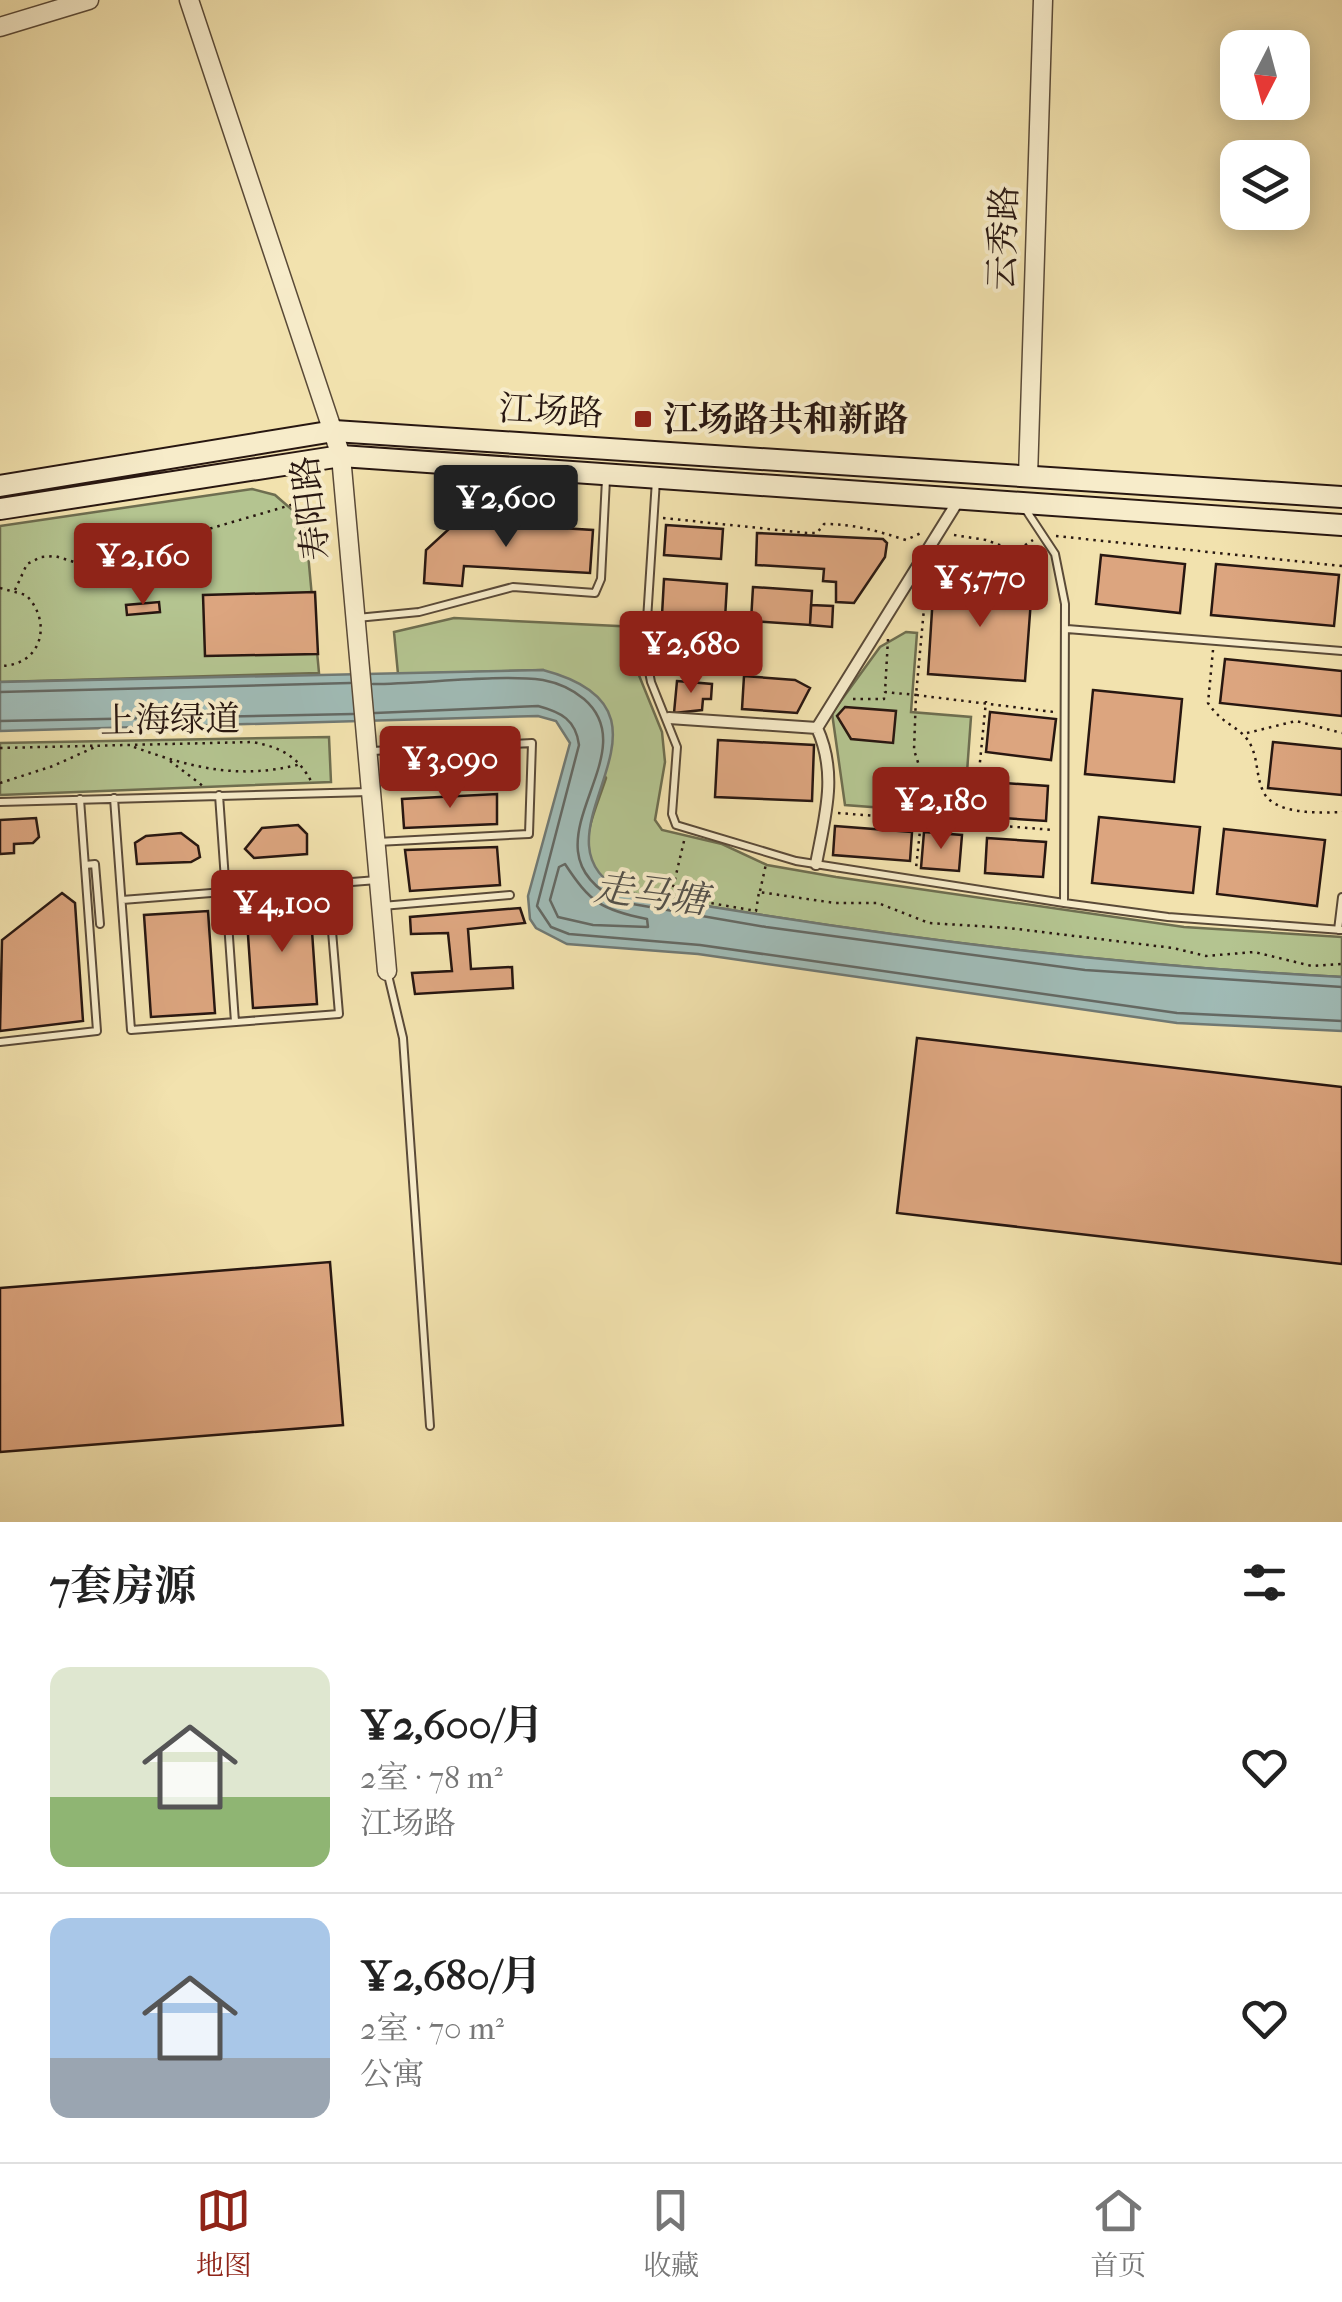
<!DOCTYPE html>
<html lang="zh">
<head>
<meta charset="utf-8">
<style>
	:root { --surface:#fff; --page:#f6f6f6; --text:#222; --muted:#767676; --line:#e0e0e0; --accent:#8f2418 }
	body { margin:0; font-family:"IM FELL French Canon","Noto Serif SC",serif; background:var(--page); color:var(--text); height:100vh; display:flex; flex-direction:column; font-size:38px; white-space:nowrap }
	* { box-sizing:border-box; margin:0 }
	p { font-size:32px; color:var(--muted) }
	.icon { flex:none; width:55px; height:55px; fill:none; stroke:currentColor; stroke-width:2; stroke-linecap:round; stroke-linejoin:round }
	.map { position:relative; height:1522px; overflow:hidden }
	.side { display:flex; flex-direction:column; background:var(--surface); flex:1 }
	.side>* { flex:none }
	.needle { width:65px; rotate:186deg }
	.buttons { position:absolute; left:1220px; top:30px; display:grid; gap:20px }
	.buttons a { display:grid; place-items:center; width:90px; height:90px; border-radius:20px; background:var(--surface); box-shadow:0 5px 25px #0003; font-size:50px }
	.price { position:absolute; translate:-50% -85px; padding:0 22px; border-radius:10px; background:var(--accent); color:#fff; font-size:32px; line-height:65px; filter:drop-shadow(0 2px 5px #0008) }
	.price::after { content:''; position:absolute; left:50%; top:60px; width:30px; height:22px; margin-left:-15px; background:inherit; clip-path:polygon(0 0,100% 0,50% 100%) }
	.price.active { background:#222; color:#fff }
	ul { padding:0; list-style:none }
	li { display:flex; align-items:center; gap:30px; height:250px; padding:0 50px }
	li+li { border-top:2px solid var(--line) }
	li span { display:grid; place-items:center; flex:none; width:280px; height:200px; border-radius:20px; color:#555 }
	li>.icon { margin-inline-start:auto }
	span .icon { width:120px; height:120px; fill:#fffc; stroke-width:1 }
	li b { font-size:42px }
	h2 { display:flex; justify-content:space-between; align-items:center; height:120px; padding:0 50px; font-size:42px }
	.menu { display:flex; justify-content:space-around; align-items:center; height:140px; border-top:2px solid var(--line); background:var(--surface); font-size:28px; color:var(--muted) }
	.menu a { display:grid; justify-items:center; gap:5px }
	.menu .active { color:var(--accent) }
	.map>svg:first-child { display:block }
</style>
</head>
<body>
<div class="map">
<svg width="1342" height="1522" viewBox="0 0 1342 1522">
	<rect width="100%" height="100%" fill="#f2e2ae"/>
	<filter id="stains"><feTurbulence type="fractalNoise" baseFrequency=".002" numOctaves="4"/><feColorMatrix values="0 0 0 0 .2 0 0 0 0 .09 0 0 0 0 .02 0 0 0 .5 -.17"/></filter>
	<radialGradient id="worn" r=".72"><stop offset=".6" stop-color="#630" stop-opacity="0"/><stop offset="1" stop-color="#630" stop-opacity=".3"/></radialGradient>
	<!-- green -->
	<path fill="#b4c490" stroke="#6e6e50" stroke-width="2.5" d="M252,489l23,6 30,26 14,152 -319,9v-156z
		M454,618l184,9 -2,41 26,64 3,30 -10,58 7,10 60,14 45,21 69,12 348,50 158,10v40c-241,-12 -480,-43 -718,-85 -57,-29 -34,-65 -18,-114l-63,-108 -145,4 -4,-42z
		M906,632l11,1 -6,79 60,5 -7,97 -119,-9 -13,-92 48,-66z
		M329,737l2,45 -331,13v-52z"/>
	<!-- water -->
	<path fill="#a0bbb6" stroke="#707974" stroke-width="2.5" d="M543,670c164,43 -27,168 81,222 238,42 477,73 718,85v54l-165,-8 -479,-69 -131,-10 -31,-16 -6,-9 -2,-23 42,-153 -14,-22 -18,-5 -538,15v-49z"/>
	<g fill="none" stroke-linecap="round" stroke-linejoin="round">
		<!-- shore -->
		<path stroke="#646964" stroke-width="2.5" d="M373,684c50,0 123,-10 170,-4 16,3 29,9 41,19 67,58 -72,150 37,203l145,25 319,43 257,17
			M0,692l350,-9
			M375,713l163,-7c23,6 38,14 41,39l-42,161 14,21 18,7 131,11 477,68 165,8
			M0,721l353,-7
			M565,864c25,38 36,46 82,55l1,8 -55,-2 -35,-8 -8,-17 9,-33z"/>
	</g>
	<!-- building -->
	<path fill="#dca57f" stroke="#281711" stroke-width="2.5" d="M449,521l144,9 -3,43 -126,-7 -2,20 -38,-3 2,-33 23,-21z
		M666,525l57,4 -2,30 -57,-4z
		M757,533l126,6 4,4 -2,14 -31,46 -18,-1v-20l-13,-1 1,-12 -68,-4z
		M1101,555l84,9 -5,49 -84,-9z
		M1216,564l123,11 -5,51 -123,-11z
		M664,579l63,5 -2,35 -63,-4z
		M934,579l98,7 -7,95 -97,-7z
		M753,587l59,4 -2,34 -59,-4z
		M315,592l3,62 -113,2 -2,-61z
		M159,602l1,10 -33,3 -1,-10z
		M811,605l22,1 -1,21 -22,-2z
		M662,638l51,4 -2,30 -51,-3z
		M1225,659l117,12v45l-122,-13z
		M744,676l51,4 15,8 -13,25 -55,-4z
		M677,681l35,3 -1,15h-8l-1,11 -28,3z
		M1093,690l89,9 -8,83 -89,-8z
		M845,707l51,4 -3,32 -42,-4 -14,-23z
		M990,712l66,7 -5,41 -65,-8z
		M718,740l96,5 -2,56 -97,-4z
		M1273,742l69,7v46l-74,-7z
		M496,751l3,29 -96,5 -3,-29z
		M990,782l58,4 -2,35 -59,-4z
		M497,794v30l-93,4 -2,-29z
		M1099,817l101,10 -7,66 -101,-10z
		M36,818l3,19 -6,6 -19,1v9l-14,1v-34z
		M298,825l9,9v20l-53,4 -9,-9 17,-21z
		M835,826l77,6 -2,29 -77,-6z
		M1224,829l101,11 -8,66 -100,-12z
		M924,832l38,3 -3,36 -38,-3z
		M181,833l17,13 2,11 -9,5 -54,2 -2,-21 11,-7z
		M987,838l59,4 -3,35 -58,-4z
		M497,847l3,38 -90,6 -5,-41z
		M62,893l13,10 8,118 -83,10 2,-91z
		M310,902l7,102 -64,4 -7,-102z
		M520,908l5,15 -57,6 3,40 41,-2 1,21 -98,6 -3,-21 40,-2 -4,-38 -37,1 -1,-17z
		M208,911l7,102 -64,4 -7,-102z
		M917,1038l425,49v177l-445,-51z
		M330,1262l13,163 -343,27v-164z"/>
	<g fill="none" stroke-linecap="round" stroke-linejoin="round">
		<defs>
			<path id="service" d="M656,480l-11,171 6,31 26,65 -5,67 4,11 120,36 268,42 104,14 174,13
				M1026,510l29,44 10,50 -1,299
				M357,618l62,-6 94,-25 82,6 6,-14 5,-100
				M1067,629l275,22
				M372,751l160,-8 -3,91 -152,8
				M219,795l16,227
				M114,798l17,232 208,-16 -11,-130
				M0,802l369,-10
				M85,865l10,-1 5,60
				M122,900l255,-20
				M382,906l128,-11
				M1338,930l4,-33
				M388,975l15,63 27,388
				M0,1042l97,-11 -17,-232"/>
			<path id="pedestrian" d="M669,718l148,10
				M817,728l141,-227
				M816,864c9,-48 22,-90 1,-136"/>
			<path id="tertiary" d="M189,0l152,456 46,515
				M0,27l89,-27
				M1028,477l15,-477"/>
			<path id="secondary" d="M0,486l334,-55 1008,66
				M0,509l341,-53 1001,69"/>
		</defs>
		<!-- service casing -->
		<use href="#service" stroke="#5a4a38" stroke-width="10"/>
		<!-- pedestrian casing -->
		<use href="#pedestrian" stroke="#5a4a38" stroke-width="14"/>
		<!-- tertiary casing -->
		<use href="#tertiary" stroke="#5a4a38" stroke-width="21"/>
		<!-- secondary casing -->
		<use href="#secondary" stroke="#281711" stroke-width="24"/>
		<!-- path -->
		<path stroke="#281711" stroke-width="2.5" stroke-dasharray="2.5 5" stroke-linecap="butt" d="M663,518l144,15h10l7,-9c31,0 53,7 82,16l15,-7
			M954,535l32,5 30,11 17,-11
			M1056,536l286,30
			M124,570l14,15 5,18
			M927,576l-11,119 138,17
			M0,588l26,7c27,27 16,71 -26,71
			M15,590l12,-26 14,-7 14,-1 45,14 23,-1 58,-32 110,-32 28,-27
			M888,639l-3,53 31,3 -2,55 11,34 -9,84
			M1213,650l-5,53c14,21 28,22 39,36 12,16 8,35 16,52 10,24 57,22 79,21
			M853,699h31v-5
			M1247,733l49,-12 46,12
			M134,747c58,21 106,33 167,17
			M0,748l253,-6c29,6 45,14 59,41
			M170,761l33,25
			M0,783l53,-17 42,-19
			M838,813l216,17
			M974,822l12,-121
			M684,841l-13,55 85,15 3,-19 76,11h43l51,20 80,5 164,20 33,8 48,-4 58,14 30,-2
			M760,891l6,-27"/>
		<!-- service -->
		<use href="#service" stroke="#f7ecca" stroke-width="6"/>
		<!-- pedestrian -->
		<use href="#pedestrian" stroke="#f7ecca" stroke-width="10"/>
		<!-- tertiary -->
		<use href="#tertiary" stroke="#f7ecca" stroke-width="18"/>
		<!-- secondary -->
		<use href="#secondary" stroke="#f7ecca" stroke-width="20"/>
	</g>
	<!-- markers -->
	<rect fill="#8f2418" stroke="#f7ecca" stroke-width="4" x="633" y="409" width="20" height="20" rx="5"/>
	<g text-anchor="middle" dominant-baseline="central" stroke-width="8" stroke-linejoin="round" paint-order="stroke">
		<!-- street labels -->
		<g font-size="35" fill="#281711" stroke="#f7ecca">
			<text transform="translate(1003 238) rotate(-88)">云秀路</text>
			<text transform="translate(551 411) rotate(3)">江场路</text>
			<text transform="translate(311 508) rotate(-97)">寿阳路</text>
			<text transform="translate(170 720) rotate(-1)">上海绿道</text>
		</g>
		<!-- poi labels -->
		<g font-size="35" font-weight="bold" fill="#281711" stroke="#f7ecca" text-anchor="start">
			<text x="663" y="419">江场路共和新路</text>
		</g>
		<!-- water labels -->
		<g font-size="38" font-style="italic" fill="#52504b" stroke="#f7ecca">
			<text transform="translate(651 894) rotate(7)">走马塘</text>
		</g>
	</g>
	<rect width="100%" height="100%" filter="url(#stains)"/>
	<rect width="100%" height="100%" fill="url(#worn)"/>
</svg>
<div class="buttons">
<a><svg class="needle" viewBox="-14 -14 28 28"><path d="M0-13l5 13h-10z" fill="#e53935"/><path d="M0 13l5-13h-10z" fill="#767676"/></svg></a>
<a><svg class="icon" aria-label="layers" viewBox="0 0 24 24"><path d="M12 4l9 5-9 5-9-5zM3 14l9 5 9-5"/></svg></a>
</div>
<b class="price active" style="left:506px;top:550px">¥2,600</b>
<b class="price" style="left:143px;top:608px">¥2,160</b>
<b class="price" style="left:980px;top:630px">¥5,770</b>
<b class="price" style="left:691px;top:696px">¥2,680</b>
<b class="price" style="left:450px;top:811px">¥3,090</b>
<b class="price" style="left:941px;top:852px">¥2,180</b>
<b class="price" style="left:282px;top:955px">¥4,100</b>
</div>
<section class="side">
<h2>7套房源<svg class="icon" aria-label="filters" viewBox="0 0 24 24"><path d="M4 7h16M4 17h16"/><circle cx="9" cy="7" r="2"/><circle cx="15" cy="17" r="2"/></svg></h2>
<ul>
<li><span style="background:linear-gradient(#dfe7d0 65%,#8fb573 0)"><svg class="icon" aria-label="home" viewBox="0 0 24 24"><path d="M3 11l9-7 9 7M6 9v11h12V9"/></svg></span><div><b>¥2,600/月</b><p>2室 · 78 m²</p><p>江场路</p></div><svg class="icon" aria-label="heart" viewBox="0 0 24 24"><path d="M12 20l-8-8c-3-5 5-10 8-4 3-6 11-1 8 4z"/></svg></li>
<li><span style="background:linear-gradient(#a9c7e8 70%,#9aa5b1 0)"><svg class="icon" aria-label="home" viewBox="0 0 24 24"><path d="M3 11l9-7 9 7M6 9v11h12V9"/></svg></span><div><b>¥2,680/月</b><p>2室 · 70 m²</p><p>公寓</p></div><svg class="icon" aria-label="heart" viewBox="0 0 24 24"><path d="M12 20l-8-8c-3-5 5-10 8-4 3-6 11-1 8 4z"/></svg></li>
</ul>
</section>
<nav class="menu">
<a class="active"><svg class="icon" aria-label="map" viewBox="0 0 24 24"><path d="M3 6l6-2 6 2 6-2v14l-6 2-6-2-6 2zM9 4v14M15 6v14"/></svg>地图</a>
<a><svg class="icon" aria-label="saved" viewBox="0 0 24 24"><path d="M7 4h10v16l-5-4-5 4z"/></svg>收藏</a>
<a><svg class="icon" aria-label="home" viewBox="0 0 24 24"><path d="M3 11l9-7 9 7M6 9v11h12V9"/></svg>首页</a>
</nav>
</body>
</html>
